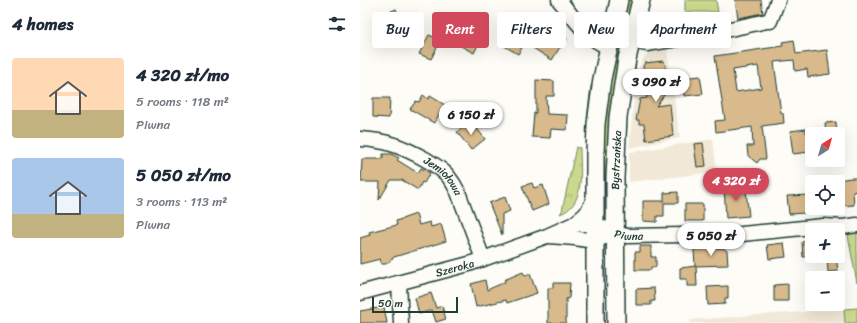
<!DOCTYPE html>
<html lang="en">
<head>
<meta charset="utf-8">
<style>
	:root { --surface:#fff; --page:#f6f6f7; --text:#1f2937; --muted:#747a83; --accent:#d1495b }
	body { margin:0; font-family:Sriracha,sans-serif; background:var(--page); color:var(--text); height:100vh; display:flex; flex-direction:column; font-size:15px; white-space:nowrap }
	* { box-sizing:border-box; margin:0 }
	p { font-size:13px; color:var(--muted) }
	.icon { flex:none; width:22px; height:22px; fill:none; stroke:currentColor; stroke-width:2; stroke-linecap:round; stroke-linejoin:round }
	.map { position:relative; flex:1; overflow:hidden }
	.details { display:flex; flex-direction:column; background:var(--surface); width:360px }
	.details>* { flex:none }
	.hud { position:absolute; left:12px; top:12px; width:380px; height:36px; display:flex; gap:8px }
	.needle { width:26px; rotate:37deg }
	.tools { position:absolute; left:445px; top:127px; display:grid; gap:8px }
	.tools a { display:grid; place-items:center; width:40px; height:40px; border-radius:4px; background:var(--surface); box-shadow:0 4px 16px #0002; font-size:20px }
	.scale { position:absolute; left:12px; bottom:10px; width:86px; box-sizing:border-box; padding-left:4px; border:2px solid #1f3d34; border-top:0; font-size:11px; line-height:14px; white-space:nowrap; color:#1f3d34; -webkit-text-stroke:3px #fdfcf7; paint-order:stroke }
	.price { position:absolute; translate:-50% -34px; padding:0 9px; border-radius:14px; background:#fff; color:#222; font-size:13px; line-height:26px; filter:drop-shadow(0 1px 2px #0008) }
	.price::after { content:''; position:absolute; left:50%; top:24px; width:12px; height:9px; margin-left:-6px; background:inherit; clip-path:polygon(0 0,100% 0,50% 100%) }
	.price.on { background:var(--accent); color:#fff }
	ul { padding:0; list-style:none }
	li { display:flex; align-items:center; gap:12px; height:100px; padding:0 12px }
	li span { display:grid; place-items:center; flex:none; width:112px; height:80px; border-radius:4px; color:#555 }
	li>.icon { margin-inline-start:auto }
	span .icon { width:48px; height:48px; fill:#fffc; stroke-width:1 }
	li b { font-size:17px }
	h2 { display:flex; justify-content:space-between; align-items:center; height:48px; padding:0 12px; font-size:17px }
	.chip { padding:0 14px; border-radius:4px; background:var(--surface); box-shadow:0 4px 16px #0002; font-size:14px; line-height:36px }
	.chip.on { background:var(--accent); color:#fff }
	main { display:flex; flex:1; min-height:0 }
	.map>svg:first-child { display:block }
</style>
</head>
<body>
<main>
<section class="details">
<h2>4 homes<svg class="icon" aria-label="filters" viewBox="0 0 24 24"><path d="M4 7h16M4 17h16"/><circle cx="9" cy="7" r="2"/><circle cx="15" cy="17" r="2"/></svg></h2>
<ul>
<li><span style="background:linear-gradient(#ffd9b3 65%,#c2b280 0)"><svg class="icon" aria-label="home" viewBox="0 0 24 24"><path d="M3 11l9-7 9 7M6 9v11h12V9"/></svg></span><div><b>4 320 zł/mo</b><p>5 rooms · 118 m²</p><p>Piwna</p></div></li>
<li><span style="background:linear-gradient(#a9c7e8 70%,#c2b280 0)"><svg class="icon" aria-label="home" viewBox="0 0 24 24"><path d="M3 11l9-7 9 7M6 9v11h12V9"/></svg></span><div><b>5 050 zł/mo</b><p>3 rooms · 113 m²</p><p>Piwna</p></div></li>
</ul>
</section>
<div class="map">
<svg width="497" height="323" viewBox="0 0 497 323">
	<defs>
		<pattern id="grass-tufts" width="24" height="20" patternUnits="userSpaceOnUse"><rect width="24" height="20" fill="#cad98d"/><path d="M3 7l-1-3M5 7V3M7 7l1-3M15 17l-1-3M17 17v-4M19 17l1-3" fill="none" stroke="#adbb7a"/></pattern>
		<pattern id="forest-firs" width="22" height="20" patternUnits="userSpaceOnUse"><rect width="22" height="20" fill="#cad98d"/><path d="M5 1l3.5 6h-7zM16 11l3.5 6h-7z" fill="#adbb7a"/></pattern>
	</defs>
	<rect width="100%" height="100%" fill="#fdfcf7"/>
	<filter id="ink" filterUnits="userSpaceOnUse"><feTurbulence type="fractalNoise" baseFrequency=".025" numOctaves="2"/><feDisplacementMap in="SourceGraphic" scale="8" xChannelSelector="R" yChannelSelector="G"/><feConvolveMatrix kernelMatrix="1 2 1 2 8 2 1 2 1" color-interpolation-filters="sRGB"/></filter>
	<g filter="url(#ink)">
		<!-- built -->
		<path fill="#f2e8d7" d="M307,50l13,88 -51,10 5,-49 6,-34 4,-7 5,-5z
			M353,139l4,33 -88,10v-28l2,-2z
			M484,309l1,14h-155v-3z"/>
		<!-- grass -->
		<path fill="url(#grass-tufts)" stroke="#748b60" d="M266,0h6c-7,33 -15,65 -20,99 -4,30 -4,60 -4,91h-7l1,-32 4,-59z
			M231,85l2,1 -3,30 -3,2z
			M216,147l4,1c0,22 6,57 -20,66l2,-3z"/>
		<!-- forest -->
		<path fill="url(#forest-firs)" stroke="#748b60" d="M497,232v51l-9,-47 3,-3z
			M497,308v15h-12l-1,-14z"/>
		<!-- park -->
		<path fill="#cad98d" stroke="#748b60" d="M325,0h31l2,12h-33z"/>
		<!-- building -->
		<path fill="#d9ba8c" stroke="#1f3d34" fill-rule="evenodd" d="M375,0h26l2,13 -25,5z
			M36,9l10,24 -18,7 -3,-8 3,-1 -6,-16z
			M158,19l30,17 3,-5 5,3 1,-1 10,6 -6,9 -1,-1 -8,13 -27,-17 -7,11 -19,-11 9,-17 4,3z
			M103,29l7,4 2,-4 8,5 -2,4 3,1 -7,14 -19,-10z
			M69,35l12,5 -10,19 -12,-5z
			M434,40l2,14 31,-4 3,24 -22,3 -1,-8 -12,2 -1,-11 -20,2 7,51h2l1,10 -22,3 4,33h-6l-3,4 -9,-7 -1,-10h6l-1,-19 -36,5 -1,-11 10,-1 -10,-64 68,-10 -1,-4zM398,66l3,22 -25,4 -3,-22z
			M303,61l2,3 2,16 9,-1 -20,27 14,-2 3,32 -27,4 -2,-16h-5v-4h-3l4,-21 7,-1 -4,-32 2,-3z
			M340,76l3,18 -19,2 -2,-18z
			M176,80l18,1v15h-8l1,18 21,1 -1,15 -16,-1 -1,9 -18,-1 2,-24h2z
			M63,95l5,4 2,-3 15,9 -11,18 -24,-14 6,-8 3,1z
			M13,98h17l-1,20 -16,-1z
			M112,122l13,17 -14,11 -14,-18 10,-8 1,2z
			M476,122l1,12h-11l-1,-11z
			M446,129v4l6,-1v13l-4,1 1,6 -16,2 -3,-23z
			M343,143l3,23 -9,1 -3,-23z
			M23,154h8l8,4 -2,2 21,13 3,-5 9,5 -6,10 -2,-1 -4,8 -16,-10h-11l-12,20 1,-18h-19l1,-23h21z
			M491,178h6v13l-4,1 1,13 -16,1v-26z
			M172,183l2,5 9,-3 6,19 -17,7 -10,-25z
			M384,185v6h2l3,25 -23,2 -2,-31z
			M318,192v11h-14v13h-7v6l-14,-1v-20h21v-8z
			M451,195l1,11 -7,1 1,6 -17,1 -2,-18z
			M145,197l5,14 -8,3v21l-13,-32z
			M325,204h18v17h-18z
			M56,214l3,11 11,-3 1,5 10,-3 5,17 -52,16 -8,7h-5l-1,-5 -20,5v-26l10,-3 -1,-3 28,-7 -1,-4z
			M452,240v16l-9,1 -1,-15z
			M424,243l2,14 -17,2 -2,-14z
			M280,246h11v11h5v10h-5v3h-16v-18h5z
			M363,248l4,3 1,14 -33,1 -1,-17z
			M467,256h9l2,15 -10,1z
			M336,266l1,20h-10v-7h-7v-11z
			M163,272l2,4 5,-2 7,19 -30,10 -1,-3 -30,7 -5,-23 14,-4 2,10 18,-8 -1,-2z
			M193,283h17l-1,15 -3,1v24h-18v-35h5z
			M428,284v17h-14v-16z
			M368,286v12h-3v6l-17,1 -1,-18z
			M294,288l1,13h-4v4h-15v-16z
			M71,293l5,15 6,-2 4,13 -10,3 -4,-12 -13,4 -4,-16z
			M24,307l3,16h-27v-12z"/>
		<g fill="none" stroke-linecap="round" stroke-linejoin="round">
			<defs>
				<g id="minor">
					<path d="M199,0c15,18 27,38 49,47"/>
					<path d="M271,41l16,3 60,-10 60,-13h3l8,-21"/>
					<path id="s1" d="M0,139c26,1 43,8 65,20 8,5 17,10 23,17 4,5 7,10 10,16l25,67"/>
					<path id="s2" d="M214,224h21l20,9 12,3 115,-2 81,-8 20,1 14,-2"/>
					<path d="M189,236l26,2 19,3 11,-4"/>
					<path d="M39,283l2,40"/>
					<path id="s3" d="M0,293l109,-29 78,-28 27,-12 12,-10 9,-16"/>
				</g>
				<g id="major">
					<path d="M235,323v-169l1,-30 6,-45 17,-79"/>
					<path id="s4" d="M256,323l-1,-145 3,-61 9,-58 14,-59"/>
				</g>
			</defs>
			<!-- minor casing -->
			<use href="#minor" stroke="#1f3d34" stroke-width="17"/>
			<!-- major casing -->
			<use href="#major" stroke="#1f3d34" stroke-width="20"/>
			<!-- minor -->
			<use href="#minor" stroke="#fdfcf7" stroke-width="14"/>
			<!-- major -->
			<use href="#major" stroke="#fdfcf7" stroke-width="17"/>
		</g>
	</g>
	<g text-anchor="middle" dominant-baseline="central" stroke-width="3.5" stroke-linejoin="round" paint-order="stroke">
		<!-- street labels -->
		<g font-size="11" fill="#1f3d34" stroke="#fdfcf7">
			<text stroke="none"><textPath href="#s4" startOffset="163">Bystrzańska</textPath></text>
			<text stroke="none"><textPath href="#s1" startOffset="94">Jemiołowa</textPath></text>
			<text stroke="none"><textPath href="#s2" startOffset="57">Piwna</textPath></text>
			<text stroke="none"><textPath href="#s3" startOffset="98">Szeroka</textPath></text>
		</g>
	</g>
</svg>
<div class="tools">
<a><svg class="needle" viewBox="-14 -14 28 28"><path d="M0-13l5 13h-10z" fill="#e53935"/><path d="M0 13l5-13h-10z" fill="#747a83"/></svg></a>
<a><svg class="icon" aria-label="locate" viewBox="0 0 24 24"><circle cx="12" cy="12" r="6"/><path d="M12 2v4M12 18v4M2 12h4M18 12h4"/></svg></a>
<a>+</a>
<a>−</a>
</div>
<div class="scale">50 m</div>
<b class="price" style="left:296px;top:103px">3 090 zł</b>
<b class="price" style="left:111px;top:136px">6 150 zł</b>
<b class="price on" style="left:376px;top:202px">4 320 zł</b>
<b class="price" style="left:351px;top:257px">5 050 zł</b>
<div class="hud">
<a class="chip">Buy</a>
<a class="chip on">Rent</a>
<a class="chip">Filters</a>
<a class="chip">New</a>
<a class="chip">Apartment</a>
</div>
</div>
</main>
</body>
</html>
